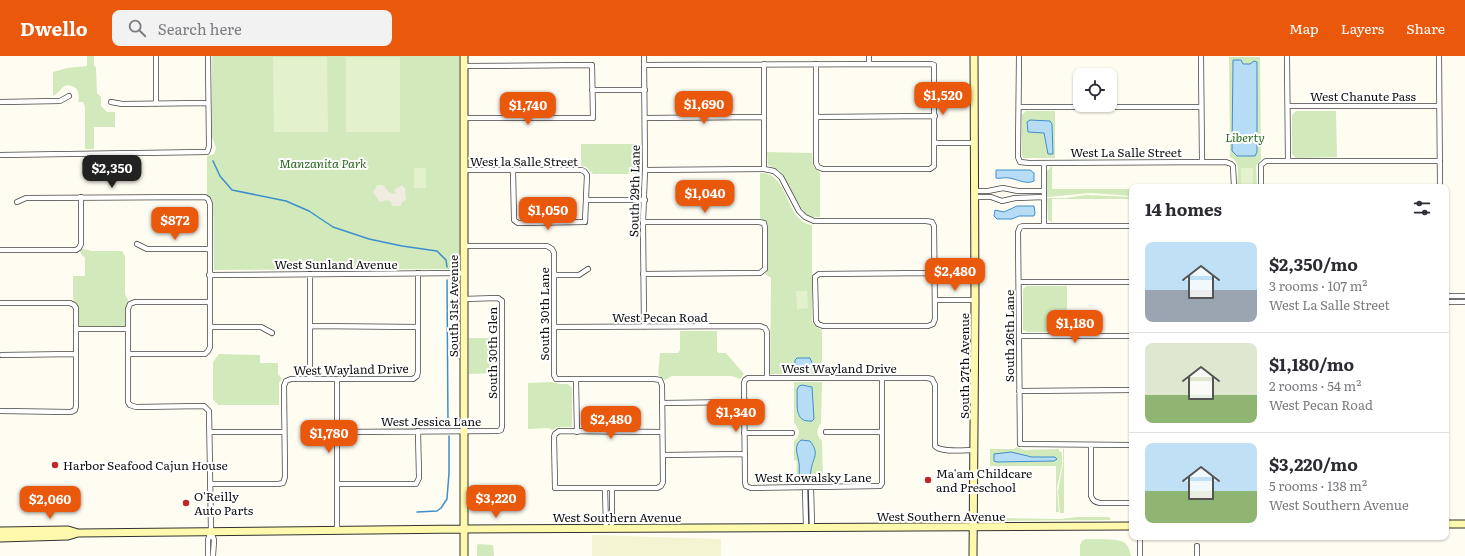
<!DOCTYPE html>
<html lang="en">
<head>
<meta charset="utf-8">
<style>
	:root { --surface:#fff; --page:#f2f2f3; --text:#2b2b33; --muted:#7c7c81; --line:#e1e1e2; --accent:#ea580c }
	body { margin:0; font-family:Literata,serif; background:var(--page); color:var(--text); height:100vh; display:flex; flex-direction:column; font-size:15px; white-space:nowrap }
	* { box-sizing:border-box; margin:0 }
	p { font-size:13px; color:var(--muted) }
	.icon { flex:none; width:22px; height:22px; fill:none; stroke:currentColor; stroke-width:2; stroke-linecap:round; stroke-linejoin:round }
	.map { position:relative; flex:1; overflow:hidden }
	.details { position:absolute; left:1129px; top:128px; width:320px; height:356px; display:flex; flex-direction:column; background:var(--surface); border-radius:8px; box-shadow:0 1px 3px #0004 }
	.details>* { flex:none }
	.tools { position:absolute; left:1073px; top:12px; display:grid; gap:8px }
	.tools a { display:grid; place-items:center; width:44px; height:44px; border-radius:8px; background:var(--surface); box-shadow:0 1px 3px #0004; font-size:20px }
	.price { position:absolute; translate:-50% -34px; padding:0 9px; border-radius:8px; background:var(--accent); color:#fff; font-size:13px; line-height:26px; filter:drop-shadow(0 1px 2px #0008) }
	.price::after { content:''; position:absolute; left:50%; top:24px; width:12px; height:9px; margin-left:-6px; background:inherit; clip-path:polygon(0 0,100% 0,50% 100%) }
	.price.selected { background:#222; color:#fff }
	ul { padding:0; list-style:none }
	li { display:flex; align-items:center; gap:12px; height:100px; padding:0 16px }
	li+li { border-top:1px solid var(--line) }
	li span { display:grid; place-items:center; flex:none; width:112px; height:80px; border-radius:8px; color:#555 }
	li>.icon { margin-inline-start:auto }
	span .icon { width:48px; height:48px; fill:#fffc; stroke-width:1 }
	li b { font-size:17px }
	h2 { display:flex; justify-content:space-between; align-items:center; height:48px; padding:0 16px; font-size:17px }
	header { display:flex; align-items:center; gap:24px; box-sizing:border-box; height:56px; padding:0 20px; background:var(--accent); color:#fff }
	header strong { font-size:19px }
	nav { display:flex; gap:22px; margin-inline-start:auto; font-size:14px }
	.search { width:280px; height:36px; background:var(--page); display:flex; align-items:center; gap:10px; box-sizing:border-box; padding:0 14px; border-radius:8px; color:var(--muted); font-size:15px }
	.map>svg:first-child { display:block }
</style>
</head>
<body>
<header>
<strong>Dwello</strong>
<div class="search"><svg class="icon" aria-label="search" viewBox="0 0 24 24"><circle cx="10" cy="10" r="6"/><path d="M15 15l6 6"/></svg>Search here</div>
<nav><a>Map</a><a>Layers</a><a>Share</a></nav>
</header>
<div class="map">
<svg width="1465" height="500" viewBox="0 0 1465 500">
	<rect width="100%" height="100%" fill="#fffdf2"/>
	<!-- farmland -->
	<path fill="#f5f4d2" d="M592,479l129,4v17h-129z"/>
	<!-- green -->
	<path fill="#d2eabb" d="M87,0h7v10l2,1 1,26 4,4v9l6,6h8v15h-21v22h-9v-42l-2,-5h-5l1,-5 -2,-8c-15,-10 -14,3 -24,7v-24l14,-4 20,-2z
		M212,0h247v211l-6,2 -239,1 -1,-68 -6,-7v-39l7,-2 2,-6 -4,-11z
		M1229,1h31l1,102 -5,7 1,21h-20c0,-11 5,-25 -7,-30z
		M1026,55h29v47h-32l-1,-2v-41z
		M1296,55h40l1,46 -41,1 -4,-4v-39z
		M581,88h59l-1,30h-46l-7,-7 -5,-1z
		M767,96l45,1 1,13 7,7v44h-8l-7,-3 -25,-43 -12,-6z
		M1052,110v23h80v7l-41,-3 -44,4v-26z
		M760,117c30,-1 24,48 52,52v97l4,5 6,3v44h-52l1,-96 -6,-4 3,-7v-42l-8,-7z
		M1086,139l46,2v2h-80v23l-4,-2 -1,-22h18z
		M79,192l13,3h30l3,5v38l5,10 -2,25h-52l-3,-34v-19h12v-18l-4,-4z
		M1027,230h40v46h-39l-5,-2v-41z
		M680,275h37v20l2,2h7l18,21 -4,5 -8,-3h-60l-7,4 -7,-5 2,-22h18l2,-3z
		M469,282h28v35l-28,1z
		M219,298l41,1v8h18v11l4,5 -3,4v22h-61l-5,-6v-37z
		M552,326l7,2h9l4,4v39h-14l-6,3 -3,-2 -21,1v-46z
		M794,326h28l-1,41c-5,7 -5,12 1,18l1,42h-27l1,-22 -3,-1v-19l4,-4 1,-6 -5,-9z
		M1017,391l7,3 35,-1v2l3,1v13l-5,23 2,24h-3v-46h-66v-17h24z
		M1063,393h1v64h-4l-2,-22 5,-27z
		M1078,461h31l2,3 -119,1 8,-3 60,1z
		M1085,483c9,1 36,-2 41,5 3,3 4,8 5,12h-51v-11l2,-4z
		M478,488l15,1 1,11h-17v-10z"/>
	<!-- pitch -->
	<path fill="#e3f1cd" d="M273,1h54l1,75h-54z
		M346,1h54v75h-54z
		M414,112h12v20h-12z
		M1241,112h12v19h-12z
		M796,235h11l1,17 -11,1z"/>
	<!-- plaza -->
	<path fill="#f0ece0" d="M379,129h4l6,7 5,2 2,-1 -2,-3 8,-5 4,5 -1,1 1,9 -4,2 -1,4h-9l-1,-4 -3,-2 -8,2 -7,-10 3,-4v-2z"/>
	<!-- water -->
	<path fill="#b7dcf6" stroke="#3d8ece" d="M1233,4h8l2,4h7l4,-3 3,1v90l-2,4h-18l-5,-5z
		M1030,64l20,1 2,3 1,30h-5l-4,-21 -16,-1 -1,-10z
		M996,114h34l4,3v8c-8,4 -17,-2 -25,-3 -5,-1 -9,1 -13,0z
		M1017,150h17l1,7 -1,3h-15l-7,3h-15l-3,-3 1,-6 9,2z
		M797,302h13l2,5 -1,5 -4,2 -12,-2v-8z
		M802,329l10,2 2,32 -2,2c-19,2 -14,-18 -15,-31l2,-4z
		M801,384l9,1c10,13 3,16 1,29 -1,4 0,7 -2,10h-8c-3,-6 -1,-12 -2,-17 -1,-8 -6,-17 2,-23z
		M1011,396l21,5h23l2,2 -3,2 -57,1 -3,-1v-7z"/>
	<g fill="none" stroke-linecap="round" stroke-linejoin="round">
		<!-- stream -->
		<path stroke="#3d8ece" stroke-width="1.5" d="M213,105l7,15 12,14 54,11 23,10 24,16 36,12 33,7 35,5 9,9 1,7
			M447,224l1,146
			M417,456l20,-1 4,-3 6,-9 2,-26v-37"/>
		<defs>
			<path id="street" d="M156,0v48
				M869,0v8
				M1019,0l-1,101 2,5 9,1 197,-1 5,2 2,2 1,21
				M1201,0l1,106
				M1287,0l1,105
				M1439,0l1,131
				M764,8v105
				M644,9l287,-1 3,1v101l-4,3h-107l-5,-2 -2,-4v-99
				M592,34h53
				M0,46l60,-1 9,-5
				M111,46l11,2 86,-1
				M1288,50h151
				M1019,51h182
				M816,61l119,-1
				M464,62h129l-1,-53 -128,1
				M645,62l119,-1
				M935,87h39
				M0,99l207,-3 1,-2 1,-4 -1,-90
				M1044,107v63
				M464,114h117l3,1 3,4 -2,47 -67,1 -4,-3 -1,-50
				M645,114l119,-1 10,2 7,6 18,34 6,6 9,4h112l6,1 2,4 1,93 -2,5 -5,2h-105l-5,-2 -2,-3 -1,-44 4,-3 116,-1
				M1261,131v-22l5,-4h174
				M974,135h14l15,-3 15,3h26
				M974,141h17l11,4 13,-3 29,-1
				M587,144h58
				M17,146l9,-4 179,-1 3,2 2,5v143l-2,4 -3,3h-77
				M643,166h116l5,1 1,5v41l-5,4 -117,1
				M1132,170h-109l-3,1 -2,5 2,212 112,1
				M137,188l10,5h63
				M464,190h83l5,3 2,4v122l2,4h98l6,1 2,5 1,97 -2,4 -4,2h-102l-1,-51 1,-3 4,-3 103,1
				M0,194h76l3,-2 2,-4v-47
				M310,218v105
				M209,219l254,-2
				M554,219h25l9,-6
				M1019,226h113
				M1446,240h19
				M935,244h40
				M209,246h-74l-5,2 -2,5v93l2,3 6,2 68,-1 5,5 2,120 3,9 -1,16
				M1446,246h19
				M0,247h70l4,2 2,3v98l-1,4 -4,2 -71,-1
				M310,270l108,1
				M210,271h51l11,6
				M554,271l206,-1 5,2 2,4v46
				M644,271l-1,-105 2,-52 -1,-114
				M76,273h52
				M1019,280h113
				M2,299l74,-1
				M882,322v105l-2,3 -129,2 -5,-2 -1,-4 -1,-99 1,-3 3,-2h179l5,1 3,6v61c6,7 30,4 40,4
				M337,323v151
				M576,324l1,52
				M1019,335l113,-1
				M662,347l82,-1
				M210,376h74
				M337,376l161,-1 3,-1 1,-4v-125l-4,-3 -35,1
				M826,376h56
				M744,377h48
				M1091,389v51c2,5 4,6 9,7h32
				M663,399l82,-1
				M211,428h67l5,-1 2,-6 -1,-91 2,-5 5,-2h122l4,-3 1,-5v-98
				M337,428h79l3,-6 -1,-47
				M805,431l1,40
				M811,431l1,40
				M605,432l1,40
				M612,432v40
				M1197,490v10
				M208,500v-16l3,-9
				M1140,500v-19"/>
			<path id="secondary" d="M464,0v500
				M1446,468h19
				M0,475l68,-1 10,3 386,-4 668,-3
				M0,482l68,-2 10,-3
				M973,500l2,-256 -1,-244"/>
		</defs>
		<!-- street casing -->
		<use href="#street" stroke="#434343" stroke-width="6"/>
		<!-- secondary casing -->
		<use href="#secondary" stroke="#323232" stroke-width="9"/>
		<!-- street -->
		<use href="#street" stroke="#fff" stroke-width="4.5"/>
		<!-- secondary -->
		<use href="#secondary" stroke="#fff9ad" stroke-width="7"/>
	</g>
	<!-- markers -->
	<g fill="#c12627" stroke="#fff" stroke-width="1.5">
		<circle cx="55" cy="409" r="4"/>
		<circle cx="928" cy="424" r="4"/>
		<circle cx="186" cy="447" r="4"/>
	</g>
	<g text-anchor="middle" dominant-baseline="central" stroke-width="4" stroke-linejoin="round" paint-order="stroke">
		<!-- street labels -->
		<g font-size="12" fill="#101010" stroke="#fff">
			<text x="1363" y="40">West Chanute Pass</text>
			<text x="1126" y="96">West La Salle Street</text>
			<text x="524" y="105">West la Salle Street</text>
			<text transform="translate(634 135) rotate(-89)">South 29th Lane</text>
			<text x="336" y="208">West Sunland Avenue</text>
			<text transform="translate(453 250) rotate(-90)">South 31st Avenue</text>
			<text transform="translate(544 258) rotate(-90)">South 30th Lane</text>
			<text x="660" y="261">West Pecan Road</text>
			<text transform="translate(1009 280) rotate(-90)">South 26th Lane</text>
			<text transform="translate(492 297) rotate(-90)">South 30th Glen</text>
			<text transform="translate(964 310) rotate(-90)">South 27th Avenue</text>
			<text x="839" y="312">West Wayland Drive</text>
			<text transform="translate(351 313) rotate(-1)">West Wayland Drive</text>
			<text x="431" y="365">West Jessica Lane</text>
			<text x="813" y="421">West Kowalsky Lane</text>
			<text x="941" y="460">West Southern Avenue</text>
			<text x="617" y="461">West Southern Avenue</text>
		</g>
		<!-- park labels -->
		<g font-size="12" font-style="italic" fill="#2b681f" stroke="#fff">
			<text x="1245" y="81">Liberty</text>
			<text x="323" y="107">Manzanita Park</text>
		</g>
		<!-- poi labels -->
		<g font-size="12" fill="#101010" stroke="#fff" text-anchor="start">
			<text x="63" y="409">Harbor Seafood Cajun House</text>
			<text x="936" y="417">Ma'am Childcare<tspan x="936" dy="14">and Preschool</tspan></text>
			<text x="194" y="440">O'Reilly<tspan x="194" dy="14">Auto Parts</tspan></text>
		</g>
	</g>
</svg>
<div class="tools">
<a><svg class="icon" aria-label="locate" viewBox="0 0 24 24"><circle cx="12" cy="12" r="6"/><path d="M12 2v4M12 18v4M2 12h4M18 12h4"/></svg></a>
</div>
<b class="price" style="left:943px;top:60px">$1,520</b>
<b class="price" style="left:704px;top:69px">$1,690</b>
<b class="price" style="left:528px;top:70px">$1,740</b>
<b class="price selected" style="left:112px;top:133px">$2,350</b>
<b class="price" style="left:705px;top:158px">$1,040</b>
<b class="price" style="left:548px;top:175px">$1,050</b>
<b class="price" style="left:175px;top:185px">$872</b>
<b class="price" style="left:955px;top:236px">$2,480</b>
<b class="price" style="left:1075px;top:288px">$1,180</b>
<b class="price" style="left:736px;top:377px">$1,340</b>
<b class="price" style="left:611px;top:384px">$2,480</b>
<b class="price" style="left:329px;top:398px">$1,780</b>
<b class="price" style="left:496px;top:463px">$3,220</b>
<b class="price" style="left:50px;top:464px">$2,060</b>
<section class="details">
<h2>14 homes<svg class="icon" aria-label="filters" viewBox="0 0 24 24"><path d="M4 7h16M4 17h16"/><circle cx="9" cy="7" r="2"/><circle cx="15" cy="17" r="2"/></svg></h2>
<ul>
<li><span style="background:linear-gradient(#bfe0f5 60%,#9aa5b1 0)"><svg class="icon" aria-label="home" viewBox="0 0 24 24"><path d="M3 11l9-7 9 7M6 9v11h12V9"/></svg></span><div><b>$2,350/mo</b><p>3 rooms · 107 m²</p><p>West La Salle Street</p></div></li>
<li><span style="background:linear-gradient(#dfe7d0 65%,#8fb573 0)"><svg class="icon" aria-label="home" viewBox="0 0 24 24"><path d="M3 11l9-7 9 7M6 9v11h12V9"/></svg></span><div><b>$1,180/mo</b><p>2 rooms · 54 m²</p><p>West Pecan Road</p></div></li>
<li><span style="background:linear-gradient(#bfe0f5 60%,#8fb573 0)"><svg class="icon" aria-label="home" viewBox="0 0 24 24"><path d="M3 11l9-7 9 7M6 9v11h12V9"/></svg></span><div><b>$3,220/mo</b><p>5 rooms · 138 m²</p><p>West Southern Avenue</p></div></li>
</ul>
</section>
</div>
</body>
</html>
